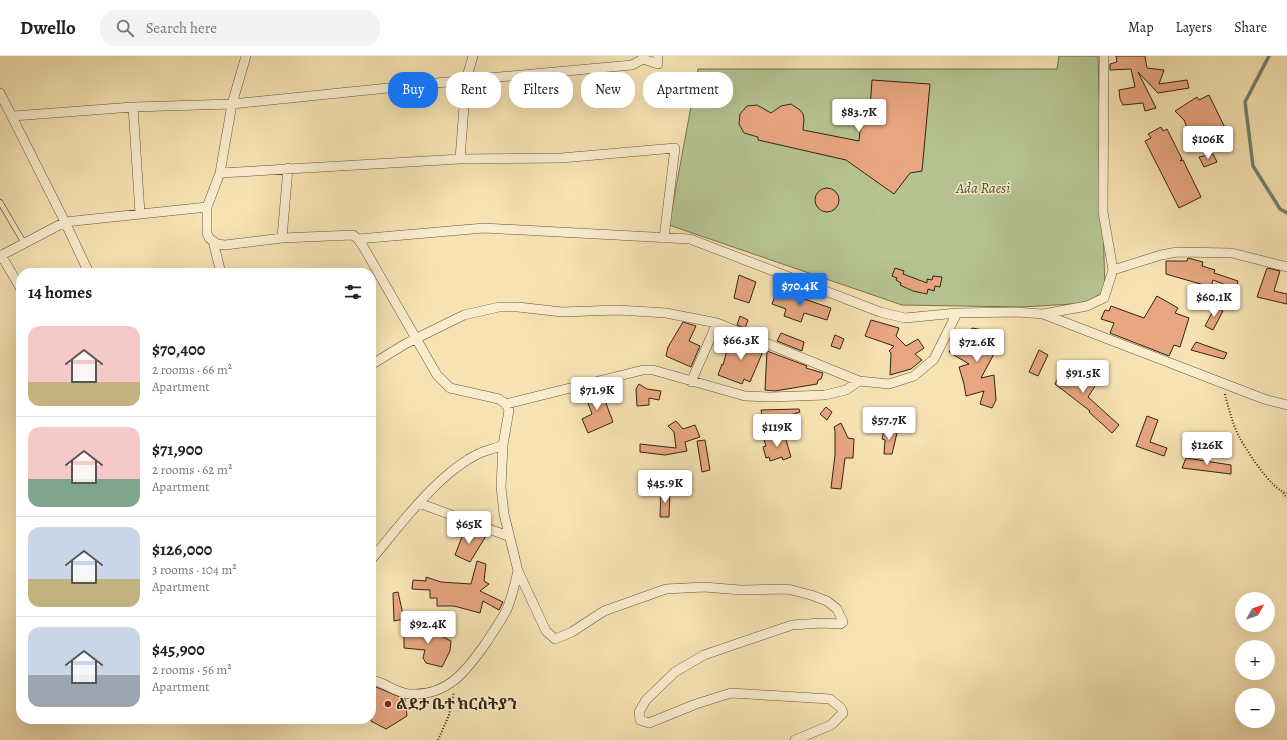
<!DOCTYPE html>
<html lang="en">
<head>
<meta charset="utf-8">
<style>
	:root { --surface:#fff; --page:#f2f2f2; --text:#202124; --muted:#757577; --line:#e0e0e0; --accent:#1a73e8 }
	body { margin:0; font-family:Alegreya,"Noto Serif Ethiopic",serif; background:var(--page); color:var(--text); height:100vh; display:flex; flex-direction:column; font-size:15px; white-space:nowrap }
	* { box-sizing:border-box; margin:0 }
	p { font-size:13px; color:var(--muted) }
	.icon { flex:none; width:22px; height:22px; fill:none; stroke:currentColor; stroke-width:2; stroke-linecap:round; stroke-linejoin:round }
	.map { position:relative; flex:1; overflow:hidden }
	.drawer { position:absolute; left:16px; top:212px; width:360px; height:456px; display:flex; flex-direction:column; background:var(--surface); border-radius:16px; box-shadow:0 4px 16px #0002 }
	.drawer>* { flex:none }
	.hud { position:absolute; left:388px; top:16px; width:380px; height:36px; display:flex; gap:8px }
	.needle { width:26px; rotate:50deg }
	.controls { position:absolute; left:1235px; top:536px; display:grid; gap:8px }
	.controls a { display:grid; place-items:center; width:40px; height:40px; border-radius:50%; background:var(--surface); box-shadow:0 4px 16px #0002; font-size:20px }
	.price { position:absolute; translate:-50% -34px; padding:0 9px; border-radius:4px; background:#fff; color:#222; font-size:13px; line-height:26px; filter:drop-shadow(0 1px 2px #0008) }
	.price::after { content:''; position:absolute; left:50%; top:24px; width:12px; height:9px; margin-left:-6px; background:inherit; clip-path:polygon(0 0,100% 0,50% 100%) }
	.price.current { background:var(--accent); color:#fff }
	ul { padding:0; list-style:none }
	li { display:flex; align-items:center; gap:12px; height:100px; padding:0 12px }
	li+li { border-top:1px solid var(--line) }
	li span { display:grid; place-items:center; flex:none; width:112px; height:80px; border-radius:12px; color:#555 }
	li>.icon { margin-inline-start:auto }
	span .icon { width:48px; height:48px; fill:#fffc; stroke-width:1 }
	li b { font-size:17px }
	h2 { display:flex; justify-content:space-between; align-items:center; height:48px; padding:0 12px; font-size:17px }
	.chip { padding:0 14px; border-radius:16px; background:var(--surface); box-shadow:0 4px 16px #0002; font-size:14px; line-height:36px }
	.chip.current { background:var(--accent); color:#fff }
	header { display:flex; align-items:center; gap:24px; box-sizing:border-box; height:56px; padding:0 20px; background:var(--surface); border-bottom:1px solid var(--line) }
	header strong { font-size:19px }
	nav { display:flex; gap:22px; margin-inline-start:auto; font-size:14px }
	.search { width:280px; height:36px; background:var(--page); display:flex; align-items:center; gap:10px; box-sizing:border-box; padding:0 14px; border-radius:16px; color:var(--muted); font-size:15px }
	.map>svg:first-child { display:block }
</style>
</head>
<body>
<header>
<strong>Dwello</strong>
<div class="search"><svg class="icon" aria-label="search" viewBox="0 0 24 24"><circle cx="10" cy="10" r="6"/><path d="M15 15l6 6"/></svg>Search here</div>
<nav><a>Map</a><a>Layers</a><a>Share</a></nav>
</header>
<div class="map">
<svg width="1287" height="684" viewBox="0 0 1287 684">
	<rect width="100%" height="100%" fill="#f6e2b2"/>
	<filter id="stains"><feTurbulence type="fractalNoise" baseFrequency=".005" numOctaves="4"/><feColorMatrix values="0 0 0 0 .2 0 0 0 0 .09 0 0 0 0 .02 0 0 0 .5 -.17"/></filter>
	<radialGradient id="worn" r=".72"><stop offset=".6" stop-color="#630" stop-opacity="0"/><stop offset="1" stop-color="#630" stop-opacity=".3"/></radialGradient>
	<!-- green -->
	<path fill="#b6c491" stroke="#747454" d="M1059,0h39l7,234 -17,13 -66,4 -120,-2 -233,-80 29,-156h359z"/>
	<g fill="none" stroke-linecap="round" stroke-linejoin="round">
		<!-- stream -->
		<path stroke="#72806e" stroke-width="3.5" d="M1269,0l-24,46 8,64 27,43 7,4"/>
	</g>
	<!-- building -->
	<path fill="#e8a681" stroke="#322416" d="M1116,0h29l2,12 17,2 -5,14 28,-4 2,8 -31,5 -20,-21 18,36 -11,3 -2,-8 -20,2 -3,-6 -1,-9 16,-3 -4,-18 -21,1v-6l7,-2z
		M872,24l58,4 -8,87 -12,2 -16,21 -48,-34 -88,-20v-3l-14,-4 -5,-9 1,-10 7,-8 10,-1 14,8 10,-7 10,-2 9,6 3,4 1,5 -1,11 56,11 3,-31h8z
		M1209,39l21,43 -9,7 -6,-12 -20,15 -11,-28 -9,-9 22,-14 2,3z
		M1161,71l2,4 4,-2 15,30 -2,2 3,-1 18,37 -22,11 -34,-67 6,-3 -3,-4z
		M1213,98l4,8 -13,5 -5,-10z
		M815 144a12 12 0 1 1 24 0a12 12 0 1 1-24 0Z
		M1188,202l15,4 -1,4 13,4 -1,3 24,8 -2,8 -23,-9 -2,7 -45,-13v-13h21z
		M895,212l9,3 -1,3 24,9v-4l5,1 1,-4 9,1 -2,10 -5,-1 -1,5 -6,-2 -1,5 -14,-3 -13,-6 1,-2 -5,-3 1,-2 -5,-2z
		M1267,212l13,3 -6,20 13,3v10l-30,-7z
		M739,219l17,7 -7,21 -15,-5z
		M777,234l54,18 -4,12 -23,-7 -3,9 -17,-6 2,-7 -14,-5z
		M1157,240l21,12 -3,5 14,5 -9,29 -6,-2 -5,11 -59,-23 4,-10 -13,-4 4,-9 4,1 2,-5 33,12z
		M1215,251l8,4 -10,19 -8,-4z
		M740,260l8,4 -3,8 -8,-3z
		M871,264l28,8 -3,8 10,10 12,-7 6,9 -9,6 7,6 -11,9 -21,6 1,-22 -2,-2 5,-5 -29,-10z
		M683,266l13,4 -7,15 11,5 -9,21 -25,-11 2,-9z
		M972,272l17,3 -1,4 15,2 -22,41 13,-3 2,25 -4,8 -12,-4 4,-13 -18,5 -2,-12 -5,-17 10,-3 -20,-12 11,-18 7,5z
		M781,277l23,9 -2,9 -25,-10z
		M835,279l9,4 -4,10 -9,-3z
		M731,280l33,13 -14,33 -6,-3 -2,5 -24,-9 4,-11 1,1z
		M1196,286l31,11 -3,6 -33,-9z
		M1039,294l9,5 -10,21 -9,-4z
		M767,295l40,15 -1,2 17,5 -2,6 -3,1 -1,4 -42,7 -10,-1z
		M1065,306l30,24 -7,11 31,28 -7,8 -23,-21 1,-1 -35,-27z
		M639,328l8,5 14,2 -2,9 -10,-2v7l-12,1 -1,-17z
		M600,331l13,35 -25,11 -6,-14 10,-5 -8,-22z
		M826,351l6,5 -5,8 -7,-6z
		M799,353l1,3 -36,11 -3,-13z
		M1147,360l11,4 -8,22 17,6 -3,8 -28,-10z
		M676,365l7,8 12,-4 5,12 -15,5 2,9 -22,4 -25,-3v-8l36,4 -2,-16 -6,-6z
		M841,367l7,15 6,1 -1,19h-8l-4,31 -10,-1 4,-33v-24l-1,-4z
		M884,374l13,3 -5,21h-8l1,-14 -3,-1z
		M784,377l7,24 -8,3 -1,-3 -12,4 -1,-4 -3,1 -3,-11 3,-1 -2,-6z
		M705,384l5,30 -8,2 -5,-31z
		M1186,402l45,7v9l-49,-6z
		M661,434l9,1 -1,26h-9z
		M465,473l21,7 -16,26 -15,-7z
		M477,505l9,3 -2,17 5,3 -9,7 23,11 -4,8 -16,-9 -3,12 -26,-7h-17v-8h-7v-8l-18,-1 1,-9 13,1v-4l15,5 30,2z
		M398,536l6,27 -10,2 -1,-28z
		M404,570l26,7 1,-2 20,10 -1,10 -8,16 -16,-4 -3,-5 2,-8 -21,-2z
		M376,631l29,12 2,17 -21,13 -15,-8v-30z"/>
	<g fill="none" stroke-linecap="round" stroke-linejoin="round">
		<defs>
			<path id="lane" d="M0,146l24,41"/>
			<path id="street" d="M246,0l-14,48 -12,69 -13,34v26l2,5 8,6 8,1 57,-7 71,-3 5,4 6,9 73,127 13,13 49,11 7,5 3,6 -6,35 -2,42 3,27 14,57 28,60 9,8 17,-7 32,-21 62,-22 38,-2 37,3 47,-1 23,6 16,6 10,8 6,13 -3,2 -18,-1 -30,2 -88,30 -29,17 -29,28 -7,12 1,8 9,3 47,-19 35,-11 99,6 11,9 2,5 -12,12 -36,15
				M0,37l65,129 24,51
				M133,51l7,106
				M13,60l120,-9 99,-3 234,-24 166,-15 11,-6 15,5v-8
				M460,103l6,-79 7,-24
				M220,117l240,-14 101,-1 114,-10 -11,90
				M282,182l6,-70
				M358,183l126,-11 206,11 190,73 25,6 52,-5 58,-1 28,2 221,85 23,6
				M213,185l8,32
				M1,199l20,34
				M0,200l65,-34 142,-15
				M1113,214l48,-15 16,-3 55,1 55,14
				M1043,258l44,-8 17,-8 9,-28 -10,-58 1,-156
				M371,309l34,-21 59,-29 35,-8h19l44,5 56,-2 48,3 51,10 142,58 30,3 25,-8 20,-17 23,-46
				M691,326l26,-59
				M506,348l137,-34h10l92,26 26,1 54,-2 21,-5 13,-9
				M419,447l89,33
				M371,504c29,-35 68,-88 109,-107 7,-3 16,-5 23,-8
				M371,624c14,2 26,14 40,14 37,2 56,-24 75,-51 7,-11 15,-22 21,-34 5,-12 8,-26 11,-38"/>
		</defs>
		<!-- lane casing -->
		<use href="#lane" stroke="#63543d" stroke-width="6"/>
		<!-- street casing -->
		<use href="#street" stroke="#63543d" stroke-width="10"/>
		<!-- path -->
		<path stroke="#322416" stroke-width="2" stroke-dasharray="1 2" stroke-linecap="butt" d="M1225,338c3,12 6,24 11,36 5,13 37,63 51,63
			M1283,437l4,5
			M438,684l11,-25 5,-23"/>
		<!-- lane -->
		<use href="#lane" stroke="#f9eccd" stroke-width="4.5"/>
		<!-- street -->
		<use href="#street" stroke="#f9eccd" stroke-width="9"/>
	</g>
	<!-- markers -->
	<circle fill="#8f2418" stroke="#f9eccd" stroke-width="1.5" cx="388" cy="648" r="4"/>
	<g text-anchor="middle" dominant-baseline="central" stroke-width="3" stroke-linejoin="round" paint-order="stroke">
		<!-- park labels -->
		<g font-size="15" font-style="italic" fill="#534c35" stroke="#f9eccd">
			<text x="983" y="132">Ada Raesi</text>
		</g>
		<!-- poi labels -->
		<g font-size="15" font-weight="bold" fill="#322416" stroke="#f9eccd" text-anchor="start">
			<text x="396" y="648">ልደታ ቤተ ክርስትያን</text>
		</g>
	</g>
	<rect width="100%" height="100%" filter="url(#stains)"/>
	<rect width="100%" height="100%" fill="url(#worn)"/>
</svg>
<div class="controls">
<a><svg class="needle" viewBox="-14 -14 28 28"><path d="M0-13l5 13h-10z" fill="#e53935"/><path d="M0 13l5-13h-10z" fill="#757577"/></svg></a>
<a>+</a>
<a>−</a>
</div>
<b class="price" style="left:859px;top:77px">$83.7K</b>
<b class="price" style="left:1208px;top:104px">$106K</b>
<b class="price current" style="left:800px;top:251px">$70.4K</b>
<b class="price" style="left:1214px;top:262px">$60.1K</b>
<b class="price" style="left:741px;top:305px">$66.3K</b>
<b class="price" style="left:977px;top:307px">$72.6K</b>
<b class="price" style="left:1083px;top:338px">$91.5K</b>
<b class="price" style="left:597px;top:355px">$71.9K</b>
<b class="price" style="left:889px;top:385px">$57.7K</b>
<b class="price" style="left:777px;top:392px">$119K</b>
<b class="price" style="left:1207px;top:410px">$126K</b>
<b class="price" style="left:665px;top:448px">$45.9K</b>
<b class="price" style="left:469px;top:489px">$65K</b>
<b class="price" style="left:428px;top:589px">$92.4K</b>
<div class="hud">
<a class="chip current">Buy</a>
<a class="chip">Rent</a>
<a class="chip">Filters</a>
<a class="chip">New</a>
<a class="chip">Apartment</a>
</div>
<section class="drawer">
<h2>14 homes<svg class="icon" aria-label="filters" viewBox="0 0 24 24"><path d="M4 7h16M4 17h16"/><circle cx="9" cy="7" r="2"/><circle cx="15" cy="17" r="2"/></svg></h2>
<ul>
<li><span style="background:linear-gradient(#f6c9c9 70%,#c2b280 0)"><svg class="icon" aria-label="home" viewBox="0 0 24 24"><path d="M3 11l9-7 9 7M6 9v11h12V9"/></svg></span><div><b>$70,400</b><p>2 rooms · 66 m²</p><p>Apartment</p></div></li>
<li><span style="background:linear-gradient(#f6c9c9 65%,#7fa58c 0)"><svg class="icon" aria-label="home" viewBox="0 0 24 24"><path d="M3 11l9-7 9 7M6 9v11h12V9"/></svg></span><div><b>$71,900</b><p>2 rooms · 62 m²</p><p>Apartment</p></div></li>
<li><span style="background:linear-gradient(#c9d6e8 65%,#c2b280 0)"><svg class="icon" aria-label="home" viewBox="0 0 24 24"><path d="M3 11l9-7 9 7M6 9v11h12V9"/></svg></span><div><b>$126,000</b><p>3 rooms · 104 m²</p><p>Apartment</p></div></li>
<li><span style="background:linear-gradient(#c9d6e8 60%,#9aa5b1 0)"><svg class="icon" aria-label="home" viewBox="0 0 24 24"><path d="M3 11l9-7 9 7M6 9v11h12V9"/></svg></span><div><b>$45,900</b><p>2 rooms · 56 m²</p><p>Apartment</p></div></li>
</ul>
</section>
</div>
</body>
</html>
